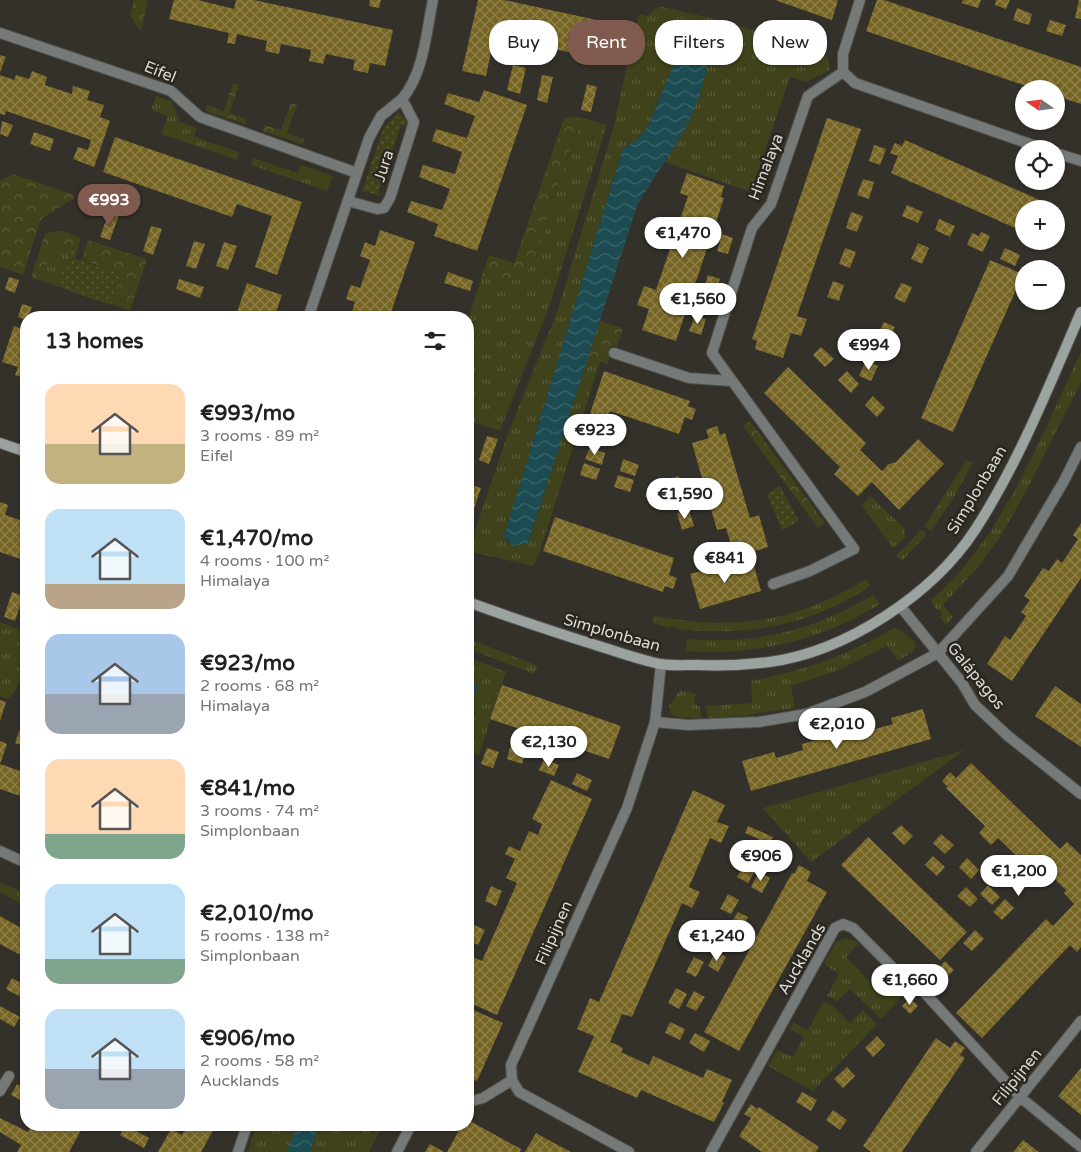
<!DOCTYPE html>
<html lang="en">
<head>
<meta charset="utf-8">
<style>
	:root { --surface:#fff; --page:#f2f2f2; --text:#222; --muted:#767676; --accent:#805a4f }
	body { margin:0; font-family:"Varela Round",sans-serif; background:var(--page); color:var(--text); height:100vh; display:flex; flex-direction:column; font-size:19px; white-space:nowrap }
	* { box-sizing:border-box; margin:0 }
	p { font-size:16px; color:var(--muted) }
	.icon { flex:none; width:28px; height:28px; fill:none; stroke:currentColor; stroke-width:2; stroke-linecap:round; stroke-linejoin:round }
	.map { position:relative; flex:1; overflow:hidden }
	.details { position:absolute; left:20px; top:311px; width:454px; height:820px; display:flex; flex-direction:column; background:var(--surface); border-radius:20px; box-shadow:0 1px 4px #0004 }
	.details>* { flex:none }
	.banner { position:absolute; left:489px; top:20px; width:475px; height:45px; display:flex; gap:10px }
	.needle { width:32px; rotate:284deg }
	.fabs { position:absolute; left:1015px; top:80px; display:grid; gap:10px }
	.fabs a { display:grid; place-items:center; width:50px; height:50px; border-radius:50%; background:var(--surface); box-shadow:0 1px 4px #0004; font-size:25px }
	.price { position:absolute; translate:-50% -42px; padding:0 11px; border-radius:18px; background:#fff; color:#222; font-size:16px; line-height:32px; filter:drop-shadow(0 1px 2px #0008) }
	.price::after { content:''; position:absolute; left:50%; top:30px; width:15px; height:11px; margin-left:-8px; background:inherit; clip-path:polygon(0 0,100% 0,50% 100%) }
	.price.current { background:var(--accent); color:#fff }
	ul { padding:0; list-style:none }
	li { display:flex; align-items:center; gap:15px; height:125px; padding:0 25px }
	li span { display:grid; place-items:center; flex:none; width:140px; height:100px; border-radius:15px; color:#555 }
	li>.icon { margin-inline-start:auto }
	span .icon { width:60px; height:60px; fill:#fffc; stroke-width:1 }
	li b { font-size:21px }
	h2 { display:flex; justify-content:space-between; align-items:center; height:60px; padding:0 25px; font-size:21px }
	.chip { padding:0 18px; border-radius:20px; background:var(--surface); box-shadow:0 1px 4px #0004; font-size:18px; line-height:45px }
	.chip.current { background:var(--accent); color:#fff }
	.map>svg:first-child { display:block }
</style>
</head>
<body>
<div class="map">
<svg width="1081" height="1152" viewBox="0 0 1081 1152">
	<defs>
		<pattern id="grass-tufts" width="24" height="20" patternUnits="userSpaceOnUse" patternTransform="scale(1.25)"><rect width="24" height="20" fill="#3f421a"/><path d="M3 7l-1-3M5 7V3M7 7l1-3M15 17l-1-3M17 17v-4M19 17l1-3" fill="none" stroke="#5a5d3a"/></pattern>
		<pattern id="forest-crowns" width="20" height="18" patternUnits="userSpaceOnUse" patternTransform="scale(1.25)"><rect width="20" height="18" fill="#3f421a"/><path d="M2 6a3 3 0 1 1 6 0M12 15a3 3 0 1 1 6 0" fill="none" stroke="#5a5d3a"/></pattern>
		<pattern id="park-dots" width="8" height="8" patternUnits="userSpaceOnUse" patternTransform="scale(1.25)"><rect width="8" height="8" fill="#3f421a"/><path d="M2 2h.1M6 6h.1" fill="none" stroke="#5a5d3a" stroke-width="1.8" stroke-linecap="round"/></pattern>
		<pattern id="water-waves" width="16" height="10" patternUnits="userSpaceOnUse" patternTransform="scale(1.25)"><rect width="16" height="10" fill="#1c4c52"/><path d="M0 5q4-4 8 0t8 0" fill="none" stroke="#3c656a"/></pattern>
		<pattern id="building-cross-hatch" width="8" height="8" patternUnits="userSpaceOnUse" patternTransform="scale(1.25)"><rect width="8" height="8" fill="#776523"/><path d="M0 0l8 8M0 8l8-8" fill="none" stroke="#90824c"/></pattern>
	</defs>
	<rect width="100%" height="100%" fill="#33312a"/>
	<!-- grass -->
	<path fill="url(#grass-tufts)" d="M659,6l68,16 96,32 5,4 2,12 -24,12 -16,-5 -39,115 -86,-30c24,-36 37,-72 46,-114 -9,-10 -14,-13 -27,-8l-37,88 -10,12 -14,8 -119,388 5,8 19,-1 60,-186 12,5 -60,189 -7,15 -65,-15 39,-115 49,-121 56,-182 27,-119 8,2z
		M156,96l15,5 9,21 17,6 -3,9 45,15 -2,8 -76,-26 7,-18 -17,-6z
		M594,121l13,4 -57,179 -50,127 -32,-10v-100l14,-46 35,5 22,-30 12,-45 26,-73 6,-8z
		M253,158l44,15 4,-8 32,11 -6,15 -76,-26z
		M60,244l18,5 -4,10 8,1 17,41 -57,-20 9,-27z
		M1081,352v30l-58,115 -22,38 -21,30 -37,40 10,12 -7,8 -7,-8 3,-2 -3,-5h-3l-5,-10c69,-57 112,-168 150,-248z
		M966,460l7,3 -22,39 -20,29 -6,-5z
		M870,496l35,33v9l-12,10 -31,-42z
		M922,529l5,5 -25,27 -6,-5z
		M866,579l4,7c-57,39 -124,51 -193,43l-5,-3 -3,2 -16,-5 2,-7c79,15 142,6 211,-37z
		M873,595l7,9c-61,37 -124,52 -195,47l2,-12c68,6 128,-9 186,-44z
		M0,622l26,10c0,23 0,50 -18,67l-8,-3z
		M895,627l18,13 3,5 -4,7 -14,9 -11,-15 -48,24 -48,16 4,20 -1,2 -53,8 -33,2 -2,-12 46,-3 -1,-22c52,-10 98,-26 144,-54z
		M472,640l66,26 -4,8 -65,-25z
		M468,657l38,15 -27,83 -11,-4v-35l9,-28 -4,-10 -5,-2z
		M680,690l17,4v3h-3l1,7 5,3 1,11 -22,-1 -8,-3 -2,-8z
		M965,750l-154,112 -48,-54z
		M0,883l26,10v14l-26,-15z
		M846,938l10,3 2,3 -12,13 36,38 13,-12h11l4,5 -29,31 -31,-30 -13,12 -10,-5 12,-22 -15,-10 13,-23z
		M824,1001l9,5 17,17 13,-13 14,14 -64,67 -45,-25 9,-16 16,7 11,-20 -14,-8 3,-7 15,8z
		M256,1125h41l-10,27h-39z
		M319,1125h64l-14,27h-59z"/>
	<!-- forest -->
	<path fill="url(#forest-crowns)" d="M134,0h14l-7,32 -11,-17z
		M233,83l6,2 -10,28 17,6 -1,5 -40,-13 2,-6 17,6z
		M291,103l6,2 -10,28 17,6 -2,5 -39,-13 1,-6 17,5z
		M577,117l17,4 -11,3 -6,8 -26,73 -12,45 -13,24c-8,12 -32,4 -44,1l7,-20 25,8 50,-145z
		M13,174l62,21 -2,4 -32,20 -18,56 -23,-8v-86z
		M63,231l18,7 -3,11 -18,-5 -9,10 -9,27 -11,-3 14,-45z
		M88,240l59,19 -17,52 -18,-7 10,-31 -40,-13z
		M599,321l24,7 -6,19 -4,-1 -6,18 -19,-7z
		M750,421l75,102 -7,5 -75,-102z"/>
	<!-- park -->
	<path fill="url(#park-dots)" d="M398,112l11,12 -2,3 -6,-2 -23,67 4,4 -20,-5 22,-64z
		M70,247l8,2 -3,10 47,14 -10,31 2,2 -57,-20z
		M780,486l19,35 -17,9 -15,-36z"/>
	<!-- water -->
	<path fill="url(#water-waves)" d="M694,36l9,3 8,9c-5,26 -11,53 -24,77 -14,28 -35,53 -50,81l-109,337 -15,3 -9,-10 119,-388 14,-8 10,-12 37,-88z
		M468,676l5,2 4,10 -9,28z
		M297,1125h22l-9,27h-23z"/>
	<!-- building -->
	<path fill="url(#building-cross-hatch)" d="M174,0h24l36,9 2,-9h18l139,30 -8,36 -15,-3 -2,10 -15,-3 2,-10 -29,-6 -3,10 -14,-3 2,-11 -30,-6 -2,10 -14,-3 2,-10 -30,-7 -2,10 -8,-1 2,-10 -60,-14z
		M370,0h11l-2,8 -10,-2z
		M478,0h26l125,27 -8,36 -91,-19 3,-13 -36,-8 -11,53 -24,-5z
		M775,0h63l-6,20z
		M877,0h7l197,67v37l-25,-8v-7h-21l-169,-58z
		M963,0h18l-3,8 -16,-5z
		M996,0h14l-4,9 -11,-4z
		M1079,0h2v19l-6,-1z
		M1017,8l15,6 -3,11 -16,-5z
		M1050,20l16,5 -4,11 -16,-5z
		M0,55l6,2 -6,15z
		M513,65l13,3 -6,26 -13,-4z
		M32,71l15,6 -2,8 27,9 1,-8 17,5 -3,9 17,5 -4,12 10,4 -16,46 -21,-8 5,-12 10,3 3,-10 -85,-29 -1,4 -5,-1v-39l14,5 2,-5 13,4z
		M542,75l11,2 -6,26 -10,-3z
		M587,84l10,3 -6,25 -10,-2z
		M484,90l43,15 -50,146 -43,-15 4,-12 -31,-12 4,-11 31,9 8,-21 -31,-12 4,-12 32,9 7,-22 -30,-11 4,-12 31,9 8,-22 -31,-12 4,-11 31,9z
		M827,118l34,11 -64,187 10,3 -6,17 -10,-3 -8,25 -28,-9 2,-8 -5,-2z
		M2,121l11,4 -5,12 -8,-3z
		M34,132l20,7 -4,12 -20,-7z
		M115,137l187,65 -25,73 -22,-8 17,-51 -35,-12 -5,13 -129,-45z
		M905,140l148,66 -1,3h-28v23l-133,-59 7,-17 -8,-3 5,-10 7,3z
		M874,145l12,4 -6,16 -11,-4z
		M687,173l37,13 -3,11 3,1 -48,143 -34,-11 7,-21 -12,-4 7,-19 12,4 32,-94 -8,-3z
		M863,179l11,3 -5,17 -12,-4z
		M907,205l16,7 -5,11 -16,-7z
		M109,212l10,3 -9,25 -10,-3z
		M851,212l12,4 -6,16 -11,-4z
		M939,219l16,7 -5,11 -15,-7z
		M151,226l11,3 -9,26 -10,-4z
		M380,230l35,12 -15,44 -11,32h-39l5,-16 -9,-3 2,-6 3,-8 9,3 10,-28 -10,-4 5,-14 10,4z
		M981,232l9,4 -7,16 -16,-7 5,-12 7,3z
		M722,234l11,4 -5,16 -11,-3z
		M194,241l11,3 -9,25 -10,-3z
		M224,242l13,4 -9,24 -12,-4z
		M918,243l11,5 -7,16 -11,-5z
		M845,248l11,4 -6,16 -11,-4z
		M1005,248l15,7 -5,11 -15,-7z
		M990,260l33,14 -70,158 -32,-14z
		M448,272l25,9 -3,10 -26,-8z
		M708,275l12,4 -6,16 -11,-4z
		M9,277l10,3 -4,13 -10,-4z
		M179,279l25,8 -4,11 -24,-9z
		M833,281l11,4 -5,16 -12,-4z
		M247,283l35,12 -8,23h-39z
		M901,283l11,4 -7,16 -11,-5z
		M22,304l10,3 -6,13 -8,-3z
		M695,316l11,3 -5,16 -12,-4z
		M884,322l11,5 -7,15 -11,-5z
		M14,326l12,5v48l-11,-4 3,-8 -16,-5z
		M821,347l13,12 -9,8 -12,-12z
		M866,361l12,5 -7,15 -12,-5z
		M788,367l78,76 -6,7 22,21 6,-6h-2l10,-3 22,-23 26,25 -45,46 -27,-28 -14,14 -24,-22 6,-7 -76,-74z
		M604,371l86,30 -2,5 8,3 -4,11 -7,-3 -6,17 -69,-23 -3,9 -17,-6z
		M847,371l12,13 -8,9 -13,-13z
		M873,396l12,12 -8,9 -12,-12z
		M717,426l3,9 5,-2 25,85 9,-3 9,32 -33,11 -9,-30 -9,2 -25,-87 17,-5 -3,-8z
		M487,436l11,3 -9,25 -10,-4z
		M590,448l15,5 -3,12 -17,-6z
		M623,459l16,6 -4,11 -15,-5z
		M584,463l16,6 -4,11 -16,-5z
		M618,475l16,5 -4,12 -16,-5z
		M679,476l4,16 -11,3 -5,-16z
		M468,484l13,4 -13,39z
		M649,486l16,5 -4,11 -16,-5z
		M0,502l8,3 -3,10 21,7v39l-26,-9z
		M689,510l5,16 -12,4 -5,-17z
		M555,517l119,41 -5,17 8,3 -4,11 -8,-3 -2,6 -120,-41z
		M1081,523v55l-69,103 -25,-17 18,-28 5,4 16,-24 -5,-4 9,-12 -6,-4 19,-28 6,3 8,-12 5,4 16,-24 -5,-4z
		M753,562l8,29 -61,18 -10,-35 30,-8 2,5z
		M12,592l11,4 -8,25 -11,-4z
		M502,685l119,41 -12,33 -119,-40z
		M1055,686l26,18v43l-46,-31z
		M0,700l6,2 -6,19z
		M923,709l8,30 -180,52 -9,-30 32,-9 2,6 27,-8 -1,-6 14,-4 -2,-6 33,-10 2,7 14,-5 2,6 28,-8 -2,-6z
		M19,731l7,2v14l-11,-4z
		M0,741l7,3 -7,20 26,9v25l-26,-9z
		M510,747l16,6 -4,11 -15,-5z
		M487,748l12,4 -6,16 -12,-4z
		M544,759l15,6 -5,11 -15,-6z
		M971,763l89,86 7,-7 14,13v92l-4,5 -7,-7 -88,93 -26,-25 90,-94 7,7 21,-22 -10,-11 2,-3 -22,-21 -7,7 -39,-38 -7,7 -12,-12 6,-7 -39,-38 2,-1 -6,-6 8,-9 6,6z
		M577,773l15,7 -5,11 -15,-7z
		M551,780l41,19 -95,216 -29,-13v-8l5,-13 -5,-3v-9l5,-12 9,4 35,-78 -11,-5 9,-19 -10,-5 4,-8 11,5 9,-20 9,4 4,-11 -10,-5z
		M693,790l32,15 -8,17 12,4 -8,17 -11,-5 -21,49 11,5 -8,16 -10,-5 -50,114 -10,-3 -12,28 10,4 3,3 -2,3 28,13 4,-9 50,22 4,-9 25,11 -10,22 2,1 -10,19 -73,-32 -4,8 -59,-26 16,-36 -17,-7 13,-31 9,4z
		M901,825l12,11 -9,9 -12,-12z
		M748,826l25,11 -8,15 -11,-6 5,-7 -14,-6z
		M941,834l13,11 -9,9 -12,-11z
		M868,837l99,95 -27,28 -99,-95z
		M933,856l12,11 -8,9 -12,-11z
		M967,858l12,12 -8,9 -12,-12z
		M745,863l11,6 -8,14 -11,-6z
		M799,865l12,7 -4,9 20,11 -88,159 -35,-19 88,-159 2,1z
		M759,872l11,6 -8,15 -11,-6z
		M988,885l12,12 -8,8 -12,-11z
		M491,886l11,5 -6,15 -11,-5z
		M966,887l12,12 -8,8 -13,-11z
		M728,894l11,6 -8,14 -11,-5z
		M1005,899l9,9 -12,12 -9,-8z
		M738,912l10,5 -8,15 -11,-6z
		M0,916l26,15v27l-26,-14z
		M474,925l11,5 -7,15 -10,-5z
		M711,925l10,6 -8,15 -11,-6z
		M975,930l9,9 -12,12 -9,-8z
		M716,951l10,6 -8,15 -10,-6z
		M694,957l10,5 -8,15 -10,-5z
		M945,961l9,9 -12,12 -8,-9z
		M12,978l14,8v14l-20,-11z
		M676,988l11,6 -8,15 -11,-6z
		M694,991l11,6 -9,14 -10,-5z
		M910,998l8,8 -8,8 -8,-8z
		M0,1006l20,11 -6,10 -14,-8z
		M471,1009l32,14 -26,58 -9,-4v-62z
		M670,1022l15,7 -5,11 -15,-7z
		M695,1033l15,8 -6,11 -15,-9z
		M877,1036l8,9 -12,12 -8,-9z
		M936,1038l14,10 5,-7 10,7 -5,7 5,3 -63,94h-31l-8,-6z
		M847,1067l8,9 -12,12 -9,-9z
		M1081,1068v47l-23,-19z
		M17,1084l9,5v14l-15,-8z
		M802,1092l15,8 -6,11 -15,-9z
		M751,1104l6,5 2,-2 60,40 -3,5h-54l-23,-16 12,-18 -7,-4z
		M833,1110l14,10 -7,10 -14,-10z
		M0,1118l28,14 4,-7h52l-15,27h-52l4,-7 -21,-13z
		M468,1120l53,29 -1,3h-73l15,-27h6z
		M125,1125l24,13 -5,10 -24,-13z
		M188,1125h28l-15,27h-43l13,-23 11,6z
		M536,1133l16,9 19,10h-46z
		M1023,1140l16,12h-26z
		M430,1144l14,8h-19z"/>
	<g fill="none" stroke-linecap="round" stroke-linejoin="round">
		<defs>
			<path id="lane" d="M773,584l37,-13 44,-22"/>
			<path id="street" d="M0,33l171,58 29,26 157,56
				M843,72l-35,24 -37,108 -19,24 -40,125 142,196
				M843,72l12,11 189,66
				M843,72v-18l17,-54
				M1056,153l25,8
				M348,201l29,8 7,-1 6,-10 24,-76 -12,-23c22,-26 24,-66 31,-99
				M308,318l61,-180 12,-22 21,-17
				M614,353l75,25 42,3
				M901,607l61,76 13,22 33,31 73,58
				M655,722l33,3 71,-3 47,-8 59,-22 73,-39 70,-77 56,-95 17,-34
				M0,851l26,12
				M0,1091l9,-15
				M468,1102l15,-4 29,-18
				M238,1152l9,-27
				M397,1152l14,-27
				M629,1152l-110,-60 -7,-12 -1,-15 116,-257 28,-86 6,-58
				M711,1152l124,-224 8,-4 10,4 42,42 16,8 109,119 61,50
				M976,1152l105,-131"/>
			<path id="secondary" d="M0,443l26,9
				M468,602c44,16 89,31 134,45 19,6 39,13 58,17 12,2 25,1 37,1 24,1 48,0 72,-3 77,-10 164,-68 206,-132 44,-68 74,-144 106,-218"/>
		</defs>
		<!-- lane casing -->
		<use href="#lane" stroke="#514f49" stroke-width="12"/>
		<!-- street casing -->
		<use href="#street" stroke="#514f49" stroke-width="12"/>
		<!-- secondary casing -->
		<use href="#secondary" stroke="#514f49" stroke-width="12"/>
		<!-- lane -->
		<use href="#lane" stroke="#757a78" stroke-width="10"/>
		<!-- street -->
		<use href="#street" stroke="#757a78" stroke-width="10"/>
		<!-- secondary -->
		<use href="#secondary" stroke="#9ba3a0" stroke-width="10"/>
	</g>
	<g text-anchor="middle" dominant-baseline="central" stroke-width="5" stroke-linejoin="round" paint-order="stroke">
		<!-- street labels -->
		<g font-size="16" fill="#dbdad5" stroke="#292720">
			<text transform="translate(160 72) rotate(22)">Eifel</text>
			<text transform="translate(384 166) rotate(-72)">Jura</text>
			<text transform="translate(766 167) rotate(-69)">Himalaya</text>
			<text transform="translate(977 490) rotate(-59)">Simplonbaan</text>
			<text transform="translate(612 633) rotate(16)">Simplonbaan</text>
			<text transform="translate(976 676) rotate(51)">Galápagos</text>
			<text transform="translate(554 933) rotate(-66)">Filipijnen</text>
			<text transform="translate(802 959) rotate(-60)">Aucklands</text>
			<text transform="translate(1017 1077) rotate(-51)">Filipijnen</text>
		</g>
	</g>
</svg>
<div class="fabs">
<a><svg class="needle" viewBox="-14 -14 28 28"><path d="M0-13l5 13h-10z" fill="#e53935"/><path d="M0 13l5-13h-10z" fill="#767676"/></svg></a>
<a><svg class="icon" aria-label="locate" viewBox="0 0 24 24"><circle cx="12" cy="12" r="6"/><path d="M12 2v4M12 18v4M2 12h4M18 12h4"/></svg></a>
<a>+</a>
<a>−</a>
</div>
<b class="price current" style="left:109px;top:226px">€993</b>
<b class="price" style="left:683px;top:259px">€1,470</b>
<b class="price" style="left:698px;top:325px">€1,560</b>
<b class="price" style="left:869px;top:371px">€994</b>
<b class="price" style="left:595px;top:456px">€923</b>
<b class="price" style="left:685px;top:520px">€1,590</b>
<b class="price" style="left:725px;top:584px">€841</b>
<b class="price" style="left:837px;top:750px">€2,010</b>
<b class="price" style="left:549px;top:768px">€2,130</b>
<b class="price" style="left:761px;top:882px">€906</b>
<b class="price" style="left:1019px;top:897px">€1,200</b>
<b class="price" style="left:717px;top:962px">€1,240</b>
<b class="price" style="left:910px;top:1006px">€1,660</b>
<div class="banner">
<a class="chip">Buy</a>
<a class="chip current">Rent</a>
<a class="chip">Filters</a>
<a class="chip">New</a>
</div>
<section class="details">
<h2>13 homes<svg class="icon" aria-label="filters" viewBox="0 0 24 24"><path d="M4 7h16M4 17h16"/><circle cx="9" cy="7" r="2"/><circle cx="15" cy="17" r="2"/></svg></h2>
<ul>
<li><span style="background:linear-gradient(#ffd9b3 60%,#c2b280 0)"><svg class="icon" aria-label="home" viewBox="0 0 24 24"><path d="M3 11l9-7 9 7M6 9v11h12V9"/></svg></span><div><b>€993/mo</b><p>3 rooms · 89 m²</p><p>Eifel</p></div></li>
<li><span style="background:linear-gradient(#bfe0f5 75%,#b9a48a 0)"><svg class="icon" aria-label="home" viewBox="0 0 24 24"><path d="M3 11l9-7 9 7M6 9v11h12V9"/></svg></span><div><b>€1,470/mo</b><p>4 rooms · 100 m²</p><p>Himalaya</p></div></li>
<li><span style="background:linear-gradient(#a9c7e8 60%,#9aa5b1 0)"><svg class="icon" aria-label="home" viewBox="0 0 24 24"><path d="M3 11l9-7 9 7M6 9v11h12V9"/></svg></span><div><b>€923/mo</b><p>2 rooms · 68 m²</p><p>Himalaya</p></div></li>
<li><span style="background:linear-gradient(#ffd9b3 75%,#7fa58c 0)"><svg class="icon" aria-label="home" viewBox="0 0 24 24"><path d="M3 11l9-7 9 7M6 9v11h12V9"/></svg></span><div><b>€841/mo</b><p>3 rooms · 74 m²</p><p>Simplonbaan</p></div></li>
<li><span style="background:linear-gradient(#bfe0f5 75%,#7fa58c 0)"><svg class="icon" aria-label="home" viewBox="0 0 24 24"><path d="M3 11l9-7 9 7M6 9v11h12V9"/></svg></span><div><b>€2,010/mo</b><p>5 rooms · 138 m²</p><p>Simplonbaan</p></div></li>
<li><span style="background:linear-gradient(#bfe0f5 60%,#9aa5b1 0)"><svg class="icon" aria-label="home" viewBox="0 0 24 24"><path d="M3 11l9-7 9 7M6 9v11h12V9"/></svg></span><div><b>€906/mo</b><p>2 rooms · 58 m²</p><p>Aucklands</p></div></li>
</ul>
</section>
</div>
</body>
</html>
